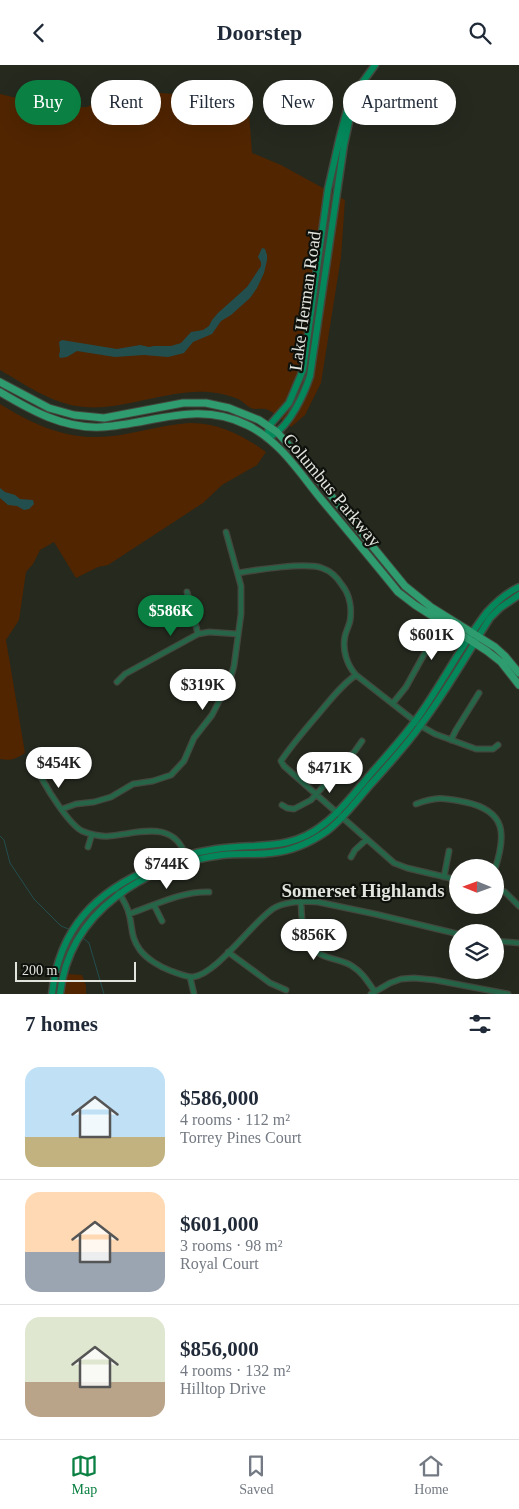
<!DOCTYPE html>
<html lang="en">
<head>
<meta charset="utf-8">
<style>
	:root { --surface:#fff; --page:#f2f2f3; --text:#1f2937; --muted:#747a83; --line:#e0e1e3; --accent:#0b8043 }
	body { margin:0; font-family:"Times New Roman",serif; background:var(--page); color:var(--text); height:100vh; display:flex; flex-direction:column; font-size:19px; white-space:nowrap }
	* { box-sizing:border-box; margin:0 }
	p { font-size:16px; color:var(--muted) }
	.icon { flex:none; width:28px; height:28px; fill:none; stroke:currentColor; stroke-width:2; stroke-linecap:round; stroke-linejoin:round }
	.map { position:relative; height:929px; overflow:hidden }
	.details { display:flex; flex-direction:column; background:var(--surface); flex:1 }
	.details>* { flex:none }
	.hud { position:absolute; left:15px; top:15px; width:490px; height:45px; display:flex; gap:10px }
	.needle { width:32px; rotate:271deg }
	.fabs { position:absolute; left:449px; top:794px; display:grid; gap:10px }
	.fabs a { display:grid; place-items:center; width:55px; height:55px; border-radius:50%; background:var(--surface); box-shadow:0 5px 20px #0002; font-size:25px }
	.scale { position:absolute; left:15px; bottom:12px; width:121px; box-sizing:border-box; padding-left:5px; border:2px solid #e1e5dd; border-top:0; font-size:14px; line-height:18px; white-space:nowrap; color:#e1e5dd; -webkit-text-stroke:4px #0f110c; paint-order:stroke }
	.price { position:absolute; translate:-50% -42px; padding:0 11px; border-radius:18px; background:#fff; color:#222; font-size:16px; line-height:32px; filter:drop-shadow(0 1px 2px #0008) }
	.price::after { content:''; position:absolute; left:50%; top:30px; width:15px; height:11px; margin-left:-8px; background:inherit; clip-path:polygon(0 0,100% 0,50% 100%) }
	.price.active { background:var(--accent); color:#fff }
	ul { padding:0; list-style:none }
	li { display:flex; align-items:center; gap:15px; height:125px; padding:0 25px }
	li+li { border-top:1px solid var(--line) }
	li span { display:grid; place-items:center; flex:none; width:140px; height:100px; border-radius:15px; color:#555 }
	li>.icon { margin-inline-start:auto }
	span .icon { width:60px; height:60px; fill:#fffc; stroke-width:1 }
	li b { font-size:21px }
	h2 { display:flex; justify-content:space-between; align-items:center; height:60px; padding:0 25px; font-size:21px }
	.chip { padding:0 18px; border-radius:22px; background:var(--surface); box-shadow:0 5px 20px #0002; font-size:18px; line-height:45px }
	.chip.active { background:var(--accent); color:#fff }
	header { display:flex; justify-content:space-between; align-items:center; height:65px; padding:0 25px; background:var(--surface); font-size:22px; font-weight:600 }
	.tabs { display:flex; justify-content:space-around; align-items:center; height:70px; border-top:1px solid var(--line); background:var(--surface); font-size:14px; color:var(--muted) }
	.tabs a { display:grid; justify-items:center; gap:2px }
	.tabs .active { color:var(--accent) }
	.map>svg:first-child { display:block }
</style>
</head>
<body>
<header><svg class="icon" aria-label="back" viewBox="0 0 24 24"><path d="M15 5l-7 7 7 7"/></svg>Doorstep<svg class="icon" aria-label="search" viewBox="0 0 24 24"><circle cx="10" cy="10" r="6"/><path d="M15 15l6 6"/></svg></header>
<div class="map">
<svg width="519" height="929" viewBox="0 0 519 929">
	<rect width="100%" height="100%" fill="#25291e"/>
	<!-- green -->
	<path fill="#512500" d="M149,27l99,8 4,53 29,12 64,35 -4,57 -20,126 -16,32 -14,12c-7,-5 -18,-16 -25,-18 -5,-1 -11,1 -15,-1 -5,-2 -8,-7 -13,-9 -53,-23 -109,16 -162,7 -28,-5 -52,-22 -76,-36v-276l59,14 27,-1 33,-11z
		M0,339c29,18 58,32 92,33 33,1 64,-12 97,-14 29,-1 55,13 77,29l-9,13 -35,20 -19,18 -95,62 -10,2 -22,11 -22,-36 -14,8 -7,14 -7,8 -7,48 -13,20 19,113c-9,6 -14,8 -25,6z
		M67,909l15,1 4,11v8h-22z"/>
	<!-- water -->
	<path fill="#234e4e" d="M262,183l3,1 2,6v5l-3,13 -7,15 -7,10 -19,17 -10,6 -9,13 -19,8 -9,11 -16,4 -24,-2 -29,2 -38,-6 -10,6 -7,1 -1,-2 1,-6 -1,-8 3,-2 55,9 23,-4 9,2 5,-1h17l10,-3 10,-11 12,-2 6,-4 3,-6 6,-7 29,-26 14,-21v-4l-3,-5z
		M0,423l5,4 10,3 5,4 13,1 1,4 -5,5 -5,1 -7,-4 -9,-1 -8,-7z"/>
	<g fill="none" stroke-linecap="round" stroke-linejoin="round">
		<!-- stream -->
		<path stroke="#234e4e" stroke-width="1" d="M0,771l4,4 6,23 24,36 27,27 10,4
			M83,873l6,5 15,51"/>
		<defs>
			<path id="street" d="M238,508c17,-3 68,-11 84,-5 9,3 15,9 20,17 8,10 10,24 8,36 -1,5 -4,10 -5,15 -3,14 2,29 11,39l65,51 14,8 41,15h17l5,-4
				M187,527l11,42
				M356,610c-16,11 -28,28 -41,43 -12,14 -24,28 -34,43l3,5 110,97 13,5 51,12
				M117,617l8,-8 73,-40 11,-2 29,2
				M393,638l13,-16 21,-38c-6,-8 -16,-12 -26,-15
				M451,675l5,-10 23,-37
				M42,714c7,13 27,45 40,52 7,3 19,6 27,5 28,-2 65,-18 77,21
				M416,739c22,-8 28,-6 49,-2 42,9 41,33 30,67
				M282,740l5,3 7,1 17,-9 44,-49 7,-10
				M62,744l14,-5 18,-2 17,-5 22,-13 20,-3 18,-6 13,-14 10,-23 18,-23 18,-35 4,-14 7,-52v-28l-15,-54
				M88,782l4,-13
				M351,792l4,-7 11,-10
				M444,812l5,-26
				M115,822c5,8 12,17 14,27 4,14 1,22 11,36 7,9 20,17 31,21 6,2 15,6 22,6 23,-3 57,-51 77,-66 12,-10 33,-10 48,-9l57,12 83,20
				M495,823l10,4 14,14
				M301,837c1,23 0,46 26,55 8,3 18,4 25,9 10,6 16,16 23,26
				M154,840l8,16
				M129,849c26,-9 53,-23 80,-22
				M495,876l24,2
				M228,887l42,31 16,7
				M190,912l4,17
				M371,929l19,-11 11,-4 13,-1 21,2 73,14"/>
			<path id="secondary" d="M273,370c17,-10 31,-41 37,-59l34,-231 8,-37
				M267,373l2,-12 20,-23 14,-33 25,-181 12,-53 8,-30 6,-12 21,-29
				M52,929c7,-66 44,-103 103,-127 19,-9 41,-15 61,-18 40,-6 74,3 108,-25 15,-11 27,-27 39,-41 20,-24 43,-47 60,-73 22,-32 40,-67 64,-98 9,-10 19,-19 32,-25
				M60,929c9,-83 85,-129 162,-139 17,-2 33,0 49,-2 21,-2 39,-10 56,-22 17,-13 30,-31 44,-47 17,-19 34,-37 49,-58 26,-34 47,-72 70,-108l10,-10 19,-13"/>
			<path id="primary" d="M0,317l49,26 25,7 30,3 79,-15h23l23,5 30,12 18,12 20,22 108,132 26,21 64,40 10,9 14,17
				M0,327c32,19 64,37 102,35 51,-3 95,-27 145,-2 32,15 52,47 74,74 26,31 52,62 77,93l17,13 72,46 14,11 18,23"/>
		</defs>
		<!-- street casing -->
		<use href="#street" stroke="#43473d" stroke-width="7"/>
		<!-- secondary casing -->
		<use href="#secondary" stroke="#43473d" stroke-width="9"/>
		<!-- primary casing -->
		<use href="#primary" stroke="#43473d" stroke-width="9"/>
		<!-- street -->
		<use href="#street" stroke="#266548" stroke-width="4.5"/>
		<!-- secondary -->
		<use href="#secondary" stroke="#04875a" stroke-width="6"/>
		<!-- primary -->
		<use href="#primary" stroke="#2e9c6e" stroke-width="7"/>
	</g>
	<g text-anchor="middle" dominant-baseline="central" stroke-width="4.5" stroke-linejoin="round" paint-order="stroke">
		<!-- street labels -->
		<g font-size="18" fill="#e1e5dd" stroke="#0f110c">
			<text transform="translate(305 236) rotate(-82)">Lake Herman Road</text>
			<text transform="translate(332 425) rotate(50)">Columbus Parkway</text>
		</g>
		<!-- neighbourhood labels -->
		<g font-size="19" font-weight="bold" fill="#e1e5dd" stroke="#0f110c">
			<text x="363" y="825">Somerset Highlands</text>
		</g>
	</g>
</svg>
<div class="fabs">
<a><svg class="needle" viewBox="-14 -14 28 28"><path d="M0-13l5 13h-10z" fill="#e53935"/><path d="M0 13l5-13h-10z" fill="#747a83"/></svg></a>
<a><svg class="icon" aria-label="layers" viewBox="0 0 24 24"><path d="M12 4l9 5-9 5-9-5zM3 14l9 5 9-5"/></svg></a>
</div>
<div class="scale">200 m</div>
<b class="price active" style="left:171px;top:572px">$586K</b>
<b class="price" style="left:432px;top:596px">$601K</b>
<b class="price" style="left:203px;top:646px">$319K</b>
<b class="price" style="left:59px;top:724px">$454K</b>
<b class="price" style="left:330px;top:729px">$471K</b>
<b class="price" style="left:167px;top:825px">$744K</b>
<b class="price" style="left:314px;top:896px">$856K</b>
<div class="hud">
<a class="chip active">Buy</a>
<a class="chip">Rent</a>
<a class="chip">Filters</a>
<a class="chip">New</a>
<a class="chip">Apartment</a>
</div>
</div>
<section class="details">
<h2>7 homes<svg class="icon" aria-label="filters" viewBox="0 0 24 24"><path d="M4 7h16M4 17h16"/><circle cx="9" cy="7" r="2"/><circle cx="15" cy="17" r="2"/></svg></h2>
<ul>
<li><span style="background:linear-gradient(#bfe0f5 70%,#c2b280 0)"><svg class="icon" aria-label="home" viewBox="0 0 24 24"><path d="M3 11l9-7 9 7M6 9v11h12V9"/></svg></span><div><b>$586,000</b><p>4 rooms · 112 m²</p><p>Torrey Pines Court</p></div></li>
<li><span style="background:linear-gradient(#ffd9b3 60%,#9aa5b1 0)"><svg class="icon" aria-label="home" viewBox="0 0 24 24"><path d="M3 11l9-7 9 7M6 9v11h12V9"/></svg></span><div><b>$601,000</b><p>3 rooms · 98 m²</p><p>Royal Court</p></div></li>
<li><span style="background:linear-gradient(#dfe7d0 65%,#b9a48a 0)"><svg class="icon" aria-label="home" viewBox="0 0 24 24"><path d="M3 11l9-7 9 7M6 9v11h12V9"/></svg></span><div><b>$856,000</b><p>4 rooms · 132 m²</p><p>Hilltop Drive</p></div></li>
</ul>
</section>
<nav class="tabs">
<a class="active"><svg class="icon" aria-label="map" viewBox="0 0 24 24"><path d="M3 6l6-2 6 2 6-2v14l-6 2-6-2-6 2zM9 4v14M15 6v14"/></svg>Map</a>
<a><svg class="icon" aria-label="saved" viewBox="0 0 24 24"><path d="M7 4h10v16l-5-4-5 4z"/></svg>Saved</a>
<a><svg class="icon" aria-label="home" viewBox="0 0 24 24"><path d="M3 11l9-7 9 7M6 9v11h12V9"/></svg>Home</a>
</nav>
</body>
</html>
